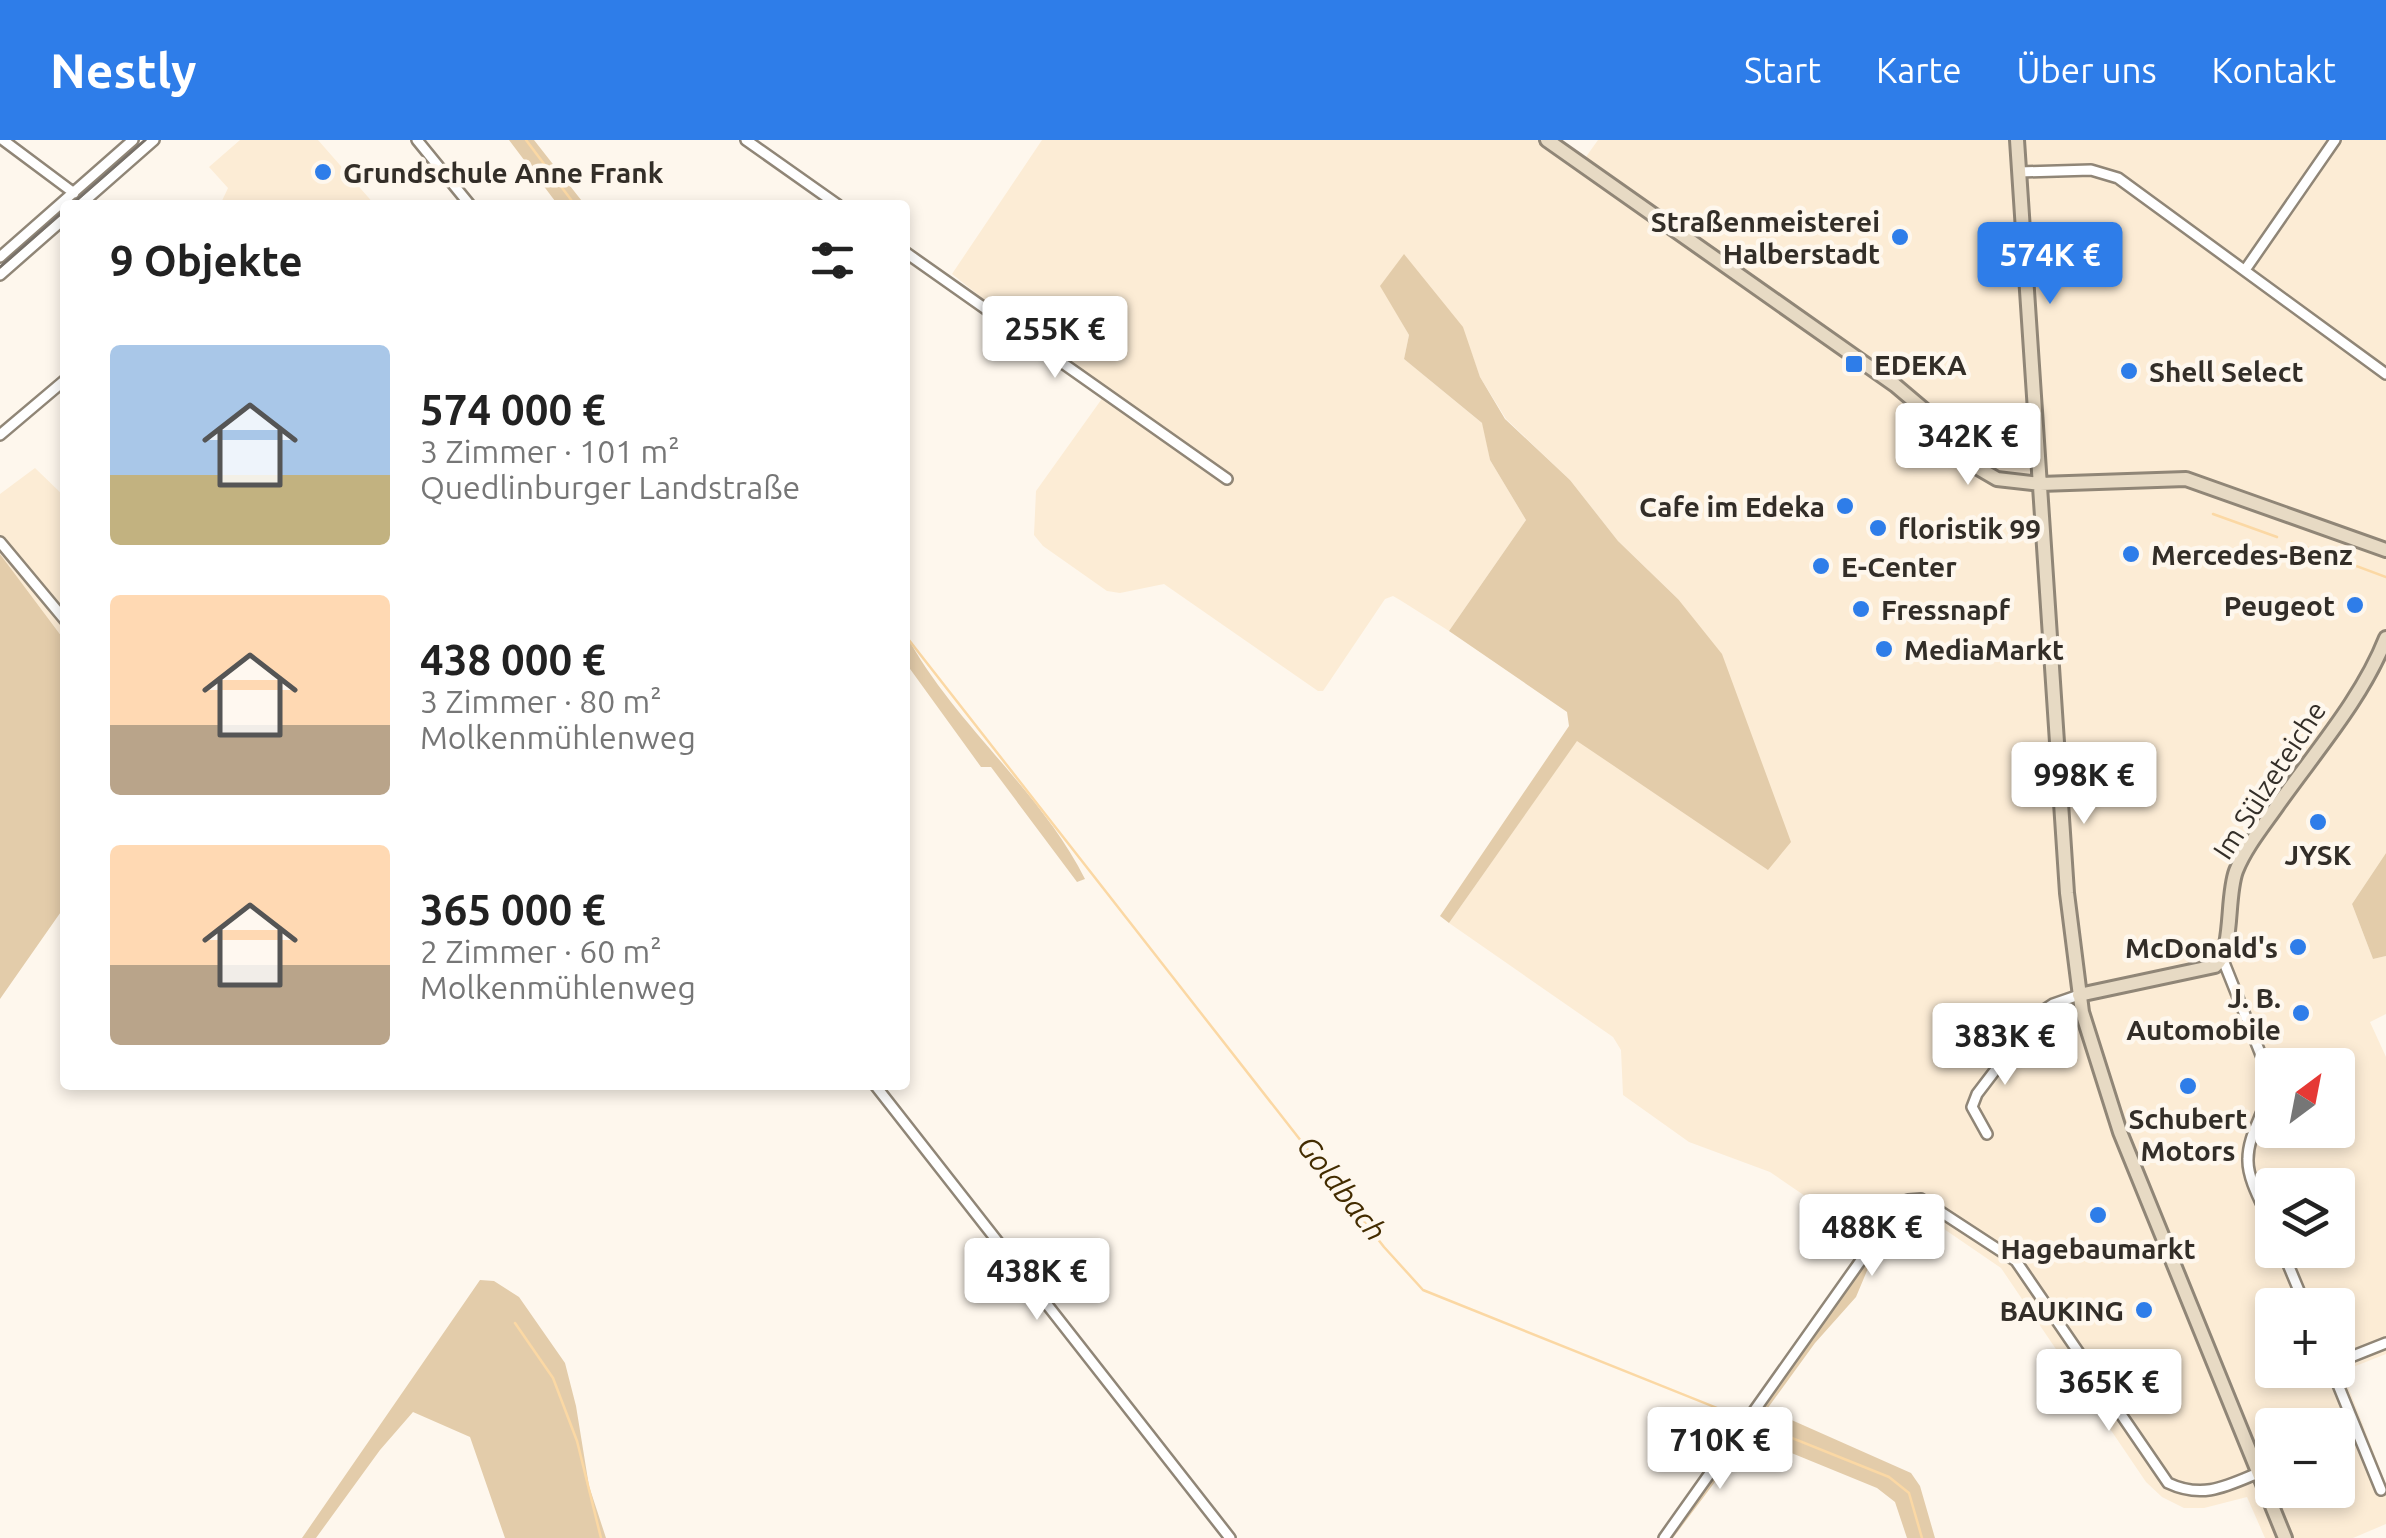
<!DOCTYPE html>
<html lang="de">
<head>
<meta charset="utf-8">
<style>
	:root { --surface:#fff; --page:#f6f6f6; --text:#222; --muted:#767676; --accent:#2e7de9 }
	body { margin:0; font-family:Ubuntu,sans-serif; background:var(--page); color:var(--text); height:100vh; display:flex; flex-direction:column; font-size:38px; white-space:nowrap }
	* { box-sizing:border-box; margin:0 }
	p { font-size:32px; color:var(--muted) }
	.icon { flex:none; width:55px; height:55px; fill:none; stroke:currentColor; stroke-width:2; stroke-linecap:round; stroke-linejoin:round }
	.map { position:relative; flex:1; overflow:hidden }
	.details { position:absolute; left:60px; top:60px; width:850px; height:890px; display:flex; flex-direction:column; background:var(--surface); border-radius:10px; box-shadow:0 5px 15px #0003 }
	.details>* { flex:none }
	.needle { width:65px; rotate:32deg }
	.controls { position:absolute; left:2255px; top:908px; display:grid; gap:20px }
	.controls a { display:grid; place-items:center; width:100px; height:100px; border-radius:10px; background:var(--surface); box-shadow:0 5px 15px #0003; font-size:50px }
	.price { position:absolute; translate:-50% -85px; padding:0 22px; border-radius:10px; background:#fff; color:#222; font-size:32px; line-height:65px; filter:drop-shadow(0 2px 5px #0008) }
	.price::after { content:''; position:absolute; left:50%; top:60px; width:30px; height:22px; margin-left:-15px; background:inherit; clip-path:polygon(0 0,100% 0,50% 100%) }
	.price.selected { background:var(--accent); color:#fff }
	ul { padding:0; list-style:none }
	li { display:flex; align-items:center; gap:30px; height:250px; padding:0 50px }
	li span { display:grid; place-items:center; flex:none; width:280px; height:200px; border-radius:10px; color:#555 }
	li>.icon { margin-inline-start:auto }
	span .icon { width:120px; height:120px; fill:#fffc; stroke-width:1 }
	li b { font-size:42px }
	h2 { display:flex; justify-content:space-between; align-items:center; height:120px; padding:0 50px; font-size:42px }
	header { display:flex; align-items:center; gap:60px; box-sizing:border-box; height:140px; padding:0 50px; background:var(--accent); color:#fff }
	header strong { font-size:48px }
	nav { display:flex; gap:55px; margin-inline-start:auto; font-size:35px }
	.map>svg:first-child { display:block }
</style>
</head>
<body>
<header>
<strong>Nestly</strong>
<nav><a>Start</a><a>Karte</a><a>Über uns</a><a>Kontakt</a></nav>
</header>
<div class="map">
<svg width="2386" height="1398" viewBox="0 0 2386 1398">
	<rect width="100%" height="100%" fill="#fef7ed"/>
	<!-- built -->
	<path fill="#fcecd5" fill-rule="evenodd" d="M240,0h78l57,65h-155l8,-17 -19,-21z
		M1042,0h497l39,28 20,-28h788v713l-34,51 21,55 13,-3v58l-16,8 16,35v297l-33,13 -6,17 39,100v40l-33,14h-88l-18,-41 -43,11h-20l-22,-11 -16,-15 -145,-214 -76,-52 -19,4 -25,28 -111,-76 -81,-30 -66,-47 -2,-45 -8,-13 -164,-114 128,-183 190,129 -89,-270 -60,-58 -48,-61 -64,-61 -26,-42 -18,-50 -81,-41 28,49 -5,24 79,65 7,36 36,60 -77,111 -49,-31 -7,-4 -8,3 -62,92h-5l-154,-107 -44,9 -13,-2 -64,-45 -9,-11 2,-44 65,-91v-15l-60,-40 -89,-71zM2272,925h66v65h-66zM2272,1045h66v65h-66zM2272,1165h66v65h-66zM2272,1285h66v65h-66z
		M35,328l30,29v144l-65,-87v-60z"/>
	<!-- green -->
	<path fill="#e3ccaa" d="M509,0h25l51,65h-27z
		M1404,114l59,73 17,50 25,42 65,61 48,61 60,58 44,55 69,188 -23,28 -191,-129 -128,182 -9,-7 129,-190 -2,-14 -118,-81 77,-111 -36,-60 -8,-37 -78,-64 5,-24 -29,-49z
		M0,414l65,87v265l-65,93z
		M905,493c48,90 134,155 180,246l-8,3 -86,-115h-10l-76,-105z
		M2386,713v103l-13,3 -21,-55z
		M1876,1104l5,4 -7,6 -18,43 -41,46 -48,66 144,64 9,13 15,52h-28l-12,-36 -18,-14 -125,-51 -5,2 -74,99h-5l151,-208z
		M480,1140l14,1 25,16 46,66 11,43 13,80 17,52h-101l-35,-101 -57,-25 -33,38 -64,88h-14z"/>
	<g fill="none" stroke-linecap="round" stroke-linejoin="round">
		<!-- stream -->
		<path stroke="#fbd8a4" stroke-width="2.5" d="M526,0l49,65
			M2213,374l64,23
			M2292,402l94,35
			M905,495l479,612 39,43 466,187 20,16 13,45
			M515,1183l38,55 24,63 24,97"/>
		<defs>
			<path id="street" d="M3,0l71,53
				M417,0l53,65
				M746,0l92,65
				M2019,32l72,-2 27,8 268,196
				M80,65l74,-65
				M905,112l322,227
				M0,117l133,-117
				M2245,130l90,-130
				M0,135l65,-57
				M0,295l65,-55
				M0,402l65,78
				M2223,820l46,115c3,31 -21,54 -21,84 -1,21 16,48 24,67
				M875,945l355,453
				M1987,994l-15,-27 5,-13 61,-80 15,-10 26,-9
				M2282,1110l23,55
				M2338,1222l48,-19
				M2332,1230l49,120
				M1664,1398l195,-275 49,-63 13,-1 95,62 152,222c34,16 57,4 90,-10"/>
			<path id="secondary" d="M1547,0l348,245 33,28 45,52 24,14 43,5 146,-5 200,71
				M2017,0l50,753 15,119 38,120 165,406
				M2079,855l136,-29c19,-15 11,-68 21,-95 9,-23 27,-45 41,-65 38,-54 85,-107 109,-168"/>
		</defs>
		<!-- street casing -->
		<use href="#street" stroke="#908677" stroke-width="14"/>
		<!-- secondary casing -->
		<use href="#secondary" stroke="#908677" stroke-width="18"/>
		<!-- street -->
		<use href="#street" stroke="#fff" stroke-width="9"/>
		<!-- secondary -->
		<use href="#secondary" stroke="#e7dac4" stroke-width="12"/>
		<!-- tram -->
		<path stroke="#77716a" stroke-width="2.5" d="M71,65l74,-65
			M0,127l65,-57"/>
	</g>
	<!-- markers -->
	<g fill="#2e7de9" stroke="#fef7ed" stroke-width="4">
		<circle cx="323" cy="32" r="10"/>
		<circle cx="1900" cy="97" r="10"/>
		<rect x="1844" y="214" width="20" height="20" rx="5"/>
		<circle cx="2129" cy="231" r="10"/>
		<circle cx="1845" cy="366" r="10"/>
		<circle cx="1878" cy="388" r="10"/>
		<circle cx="2131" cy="414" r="10"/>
		<circle cx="1821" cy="426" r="10"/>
		<circle cx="2355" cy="465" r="10"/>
		<circle cx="1861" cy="469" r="10"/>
		<circle cx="1884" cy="509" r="10"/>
		<circle cx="2318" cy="682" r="10"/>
		<circle cx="2298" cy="807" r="10"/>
		<circle cx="2301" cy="873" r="10"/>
		<circle cx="2188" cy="946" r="10"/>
		<circle cx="2098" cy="1075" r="10"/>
		<circle cx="2144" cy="1170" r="10"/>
	</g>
	<g text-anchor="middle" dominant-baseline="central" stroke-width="9" stroke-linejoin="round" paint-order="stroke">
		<!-- poi labels -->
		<g font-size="28" font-weight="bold" fill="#332e28" stroke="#fef7ed" text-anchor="start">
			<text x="343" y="32">Grundschule Anne Frank</text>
			<text x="1880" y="81" text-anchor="end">Straßenmeisterei<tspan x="1880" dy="32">Halberstadt</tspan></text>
			<text x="1874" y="224">EDEKA</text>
			<text x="2149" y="231">Shell Select</text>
			<text x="1825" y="366" text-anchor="end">Cafe im Edeka</text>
			<text x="1898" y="388">floristik 99</text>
			<text x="2151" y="414">Mercedes-Benz</text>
			<text x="1841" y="426">E-Center</text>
			<text x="2335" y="465" text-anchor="end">Peugeot</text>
			<text x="1881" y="469">Fressnapf</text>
			<text x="1904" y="509">MediaMarkt</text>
			<text x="2318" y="714" text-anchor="middle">JYSK</text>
			<text x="2278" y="807" text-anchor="end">McDonald's</text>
			<text x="2281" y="857" text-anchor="end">J. B.<tspan x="2281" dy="32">Automobile</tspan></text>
			<text x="2188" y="978" text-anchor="middle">Schubert<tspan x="2188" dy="32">Motors</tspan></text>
			<text x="2098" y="1108" text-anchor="middle">Hagebaumarkt</text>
			<text x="2124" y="1170" text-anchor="end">BAUKING</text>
		</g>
		<!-- street labels -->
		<g font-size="28" fill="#332e28" stroke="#fef7ed">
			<text transform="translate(2269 640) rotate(-57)">Im Sülzeteiche</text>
		</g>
		<!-- water labels -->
		<g font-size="30" font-style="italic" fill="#432c00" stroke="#fef7ed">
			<text transform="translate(1342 1048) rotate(52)">Goldbach</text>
		</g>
	</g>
</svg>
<div class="controls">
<a><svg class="needle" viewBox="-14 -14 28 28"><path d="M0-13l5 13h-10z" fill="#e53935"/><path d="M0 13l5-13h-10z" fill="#767676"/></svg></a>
<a><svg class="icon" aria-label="layers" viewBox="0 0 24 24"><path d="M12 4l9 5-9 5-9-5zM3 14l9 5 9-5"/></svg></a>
<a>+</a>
<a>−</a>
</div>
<b class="price selected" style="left:2050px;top:167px">574K €</b>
<b class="price" style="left:1055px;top:241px">255K €</b>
<b class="price" style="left:1968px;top:348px">342K €</b>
<b class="price" style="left:2084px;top:687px">998K €</b>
<b class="price" style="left:2005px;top:948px">383K €</b>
<b class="price" style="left:1872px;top:1139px">488K €</b>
<b class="price" style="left:1037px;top:1183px">438K €</b>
<b class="price" style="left:2109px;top:1294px">365K €</b>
<b class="price" style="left:1720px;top:1352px">710K €</b>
<section class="details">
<h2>9 Objekte<svg class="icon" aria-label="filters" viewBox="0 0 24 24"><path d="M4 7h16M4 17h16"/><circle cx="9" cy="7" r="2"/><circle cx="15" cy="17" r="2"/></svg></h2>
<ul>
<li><span style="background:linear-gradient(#a9c7e8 65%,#c2b280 0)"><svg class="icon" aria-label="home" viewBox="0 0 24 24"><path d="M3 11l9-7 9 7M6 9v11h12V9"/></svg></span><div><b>574 000 €</b><p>3 Zimmer · 101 m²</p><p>Quedlinburger Landstraße</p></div></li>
<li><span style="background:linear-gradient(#ffd9b3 65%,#b9a48a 0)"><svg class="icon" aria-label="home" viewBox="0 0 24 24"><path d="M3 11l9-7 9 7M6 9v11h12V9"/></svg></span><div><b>438 000 €</b><p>3 Zimmer · 80 m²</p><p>Molkenmühlenweg</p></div></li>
<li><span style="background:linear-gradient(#ffd9b3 60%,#b9a48a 0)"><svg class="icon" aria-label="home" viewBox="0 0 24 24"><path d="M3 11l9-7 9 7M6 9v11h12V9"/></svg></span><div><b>365 000 €</b><p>2 Zimmer · 60 m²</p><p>Molkenmühlenweg</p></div></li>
</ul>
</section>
</div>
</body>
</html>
